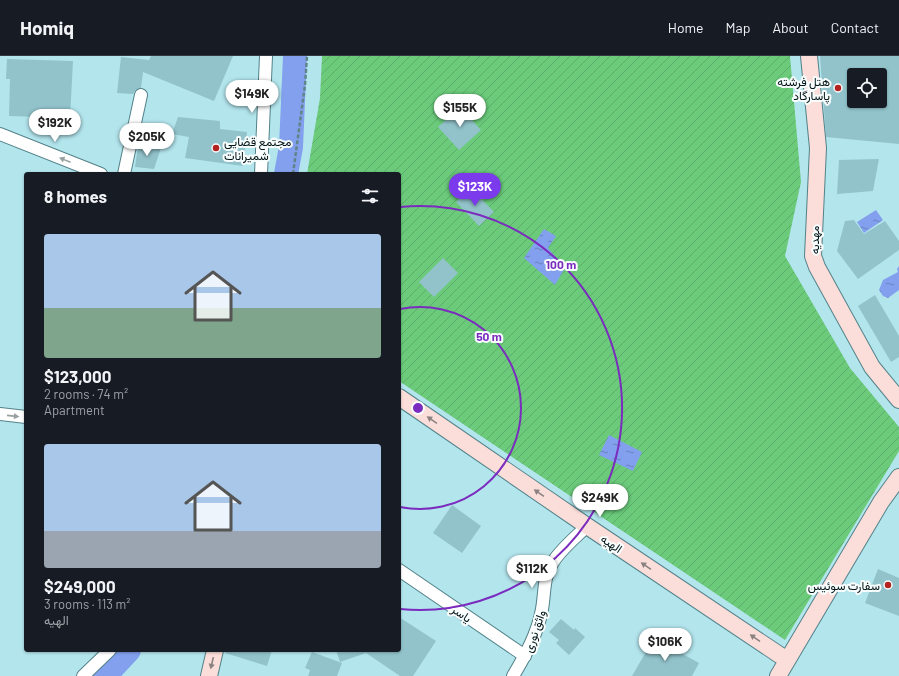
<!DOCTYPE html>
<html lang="en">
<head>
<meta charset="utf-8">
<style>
	:root { --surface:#171b24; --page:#242831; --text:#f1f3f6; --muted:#9ea1a6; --line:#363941; --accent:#7c3aed }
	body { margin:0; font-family:Barlow,Vazirmatn,sans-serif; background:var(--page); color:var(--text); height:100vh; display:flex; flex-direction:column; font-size:15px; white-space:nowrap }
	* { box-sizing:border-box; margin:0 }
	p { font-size:13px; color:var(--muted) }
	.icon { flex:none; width:22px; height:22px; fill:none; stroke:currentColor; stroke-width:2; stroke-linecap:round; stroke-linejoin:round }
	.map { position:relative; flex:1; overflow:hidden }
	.drawer { position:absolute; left:24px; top:116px; width:377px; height:480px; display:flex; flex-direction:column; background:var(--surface); border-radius:4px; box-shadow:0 1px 3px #0004 }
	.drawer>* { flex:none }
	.tools { position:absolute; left:847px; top:12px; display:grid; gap:8px }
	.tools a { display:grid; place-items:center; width:40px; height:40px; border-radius:4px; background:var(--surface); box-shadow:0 1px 3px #0004; font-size:20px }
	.price { position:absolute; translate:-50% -34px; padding:0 9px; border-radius:14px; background:#fff; color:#222; font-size:13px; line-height:26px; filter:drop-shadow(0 1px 2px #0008) }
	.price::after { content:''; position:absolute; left:50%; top:24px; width:12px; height:9px; margin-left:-6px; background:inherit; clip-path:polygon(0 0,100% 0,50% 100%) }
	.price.selected { background:var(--accent); color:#fff }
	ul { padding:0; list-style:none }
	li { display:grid; align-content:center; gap:8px; height:212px; padding:0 20px }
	li span { display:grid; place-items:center; height:124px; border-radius:4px; color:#555 }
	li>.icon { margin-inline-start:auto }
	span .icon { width:72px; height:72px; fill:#fffc; stroke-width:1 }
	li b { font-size:17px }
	h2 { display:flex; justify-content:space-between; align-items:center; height:48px; padding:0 20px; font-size:17px }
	header { display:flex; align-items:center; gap:24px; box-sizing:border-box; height:56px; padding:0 20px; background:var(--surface); border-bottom:1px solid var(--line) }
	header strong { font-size:19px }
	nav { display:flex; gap:22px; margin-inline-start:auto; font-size:14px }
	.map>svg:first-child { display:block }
</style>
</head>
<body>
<header>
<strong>Homiq</strong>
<nav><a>Home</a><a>Map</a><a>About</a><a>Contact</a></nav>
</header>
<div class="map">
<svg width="899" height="620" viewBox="0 0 899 620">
	<defs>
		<pattern id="garden-furrows" width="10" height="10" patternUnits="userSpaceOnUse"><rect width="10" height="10" fill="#6bcb7b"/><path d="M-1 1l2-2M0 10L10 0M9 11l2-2" fill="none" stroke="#5bad69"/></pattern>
		<pattern id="water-ripples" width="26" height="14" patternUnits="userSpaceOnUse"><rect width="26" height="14" fill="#83a0ee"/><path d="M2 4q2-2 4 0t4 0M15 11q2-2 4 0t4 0" fill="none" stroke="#6981c0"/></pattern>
	</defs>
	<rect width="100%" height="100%" fill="#b3e5ed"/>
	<!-- garden -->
	<path fill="url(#garden-furrows)" d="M322,0h468l11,126 -16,74 65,112 49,59v24l-114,189 -386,-259v-207h-92l13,-76z"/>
	<!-- water -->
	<path fill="url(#water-ripples)" d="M876,154l7,10 -19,13 -7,-11z
		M544,173l12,7 -8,12 17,20 -10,17 -31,-27z
		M899,210v24l-11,8 -5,-2 -4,-6 4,-10 15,-8 -1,-3z
		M609,379l33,17 -9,19 -34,-16z"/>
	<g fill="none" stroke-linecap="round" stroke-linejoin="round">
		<!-- river -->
		<path stroke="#83a0ee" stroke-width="24" d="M286,118l5,-27 4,-91
			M105,620l24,-26"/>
	</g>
	<!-- building -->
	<path fill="#92c3cb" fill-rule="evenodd" d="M151,0h82l-19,45 -71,-29 -2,16 -5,2 -3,4 -16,-1 4,-36 28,3z
		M820,0h79v88l-73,-7zM854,19h26v26h-26z
		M7,3l66,2 -3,57 -61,-2 1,-37h-4z
		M460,51l21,23 -22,20 -21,-23z
		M178,61l42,4v8l27,3 -4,34 -58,-8 4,-21 -17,-3z
		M138,90l23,2 -7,21 -19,-2z
		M879,103l-6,32 -36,3 2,-34z
		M471,132l23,24 -15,14 -23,-24z
		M854,164l10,14 21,-13 14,20v9l-41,29 -21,-28 8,-30z
		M443,202l15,15 -24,24 -15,-15z
		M875,239l24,41v21l-8,5 -33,-56z
		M452,449l29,21 -19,27 -29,-20z
		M878,513l21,9v38l-34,-13z
		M399,561l37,24 -23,35h-13l-34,-23 -26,9 -4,-12h63z
		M561,563l13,11 1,-2 10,9 -16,18 -13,-12 3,-3 -10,-8z
		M654,582l45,25 -7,13h-60z
		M226,594h46l-5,16 -42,-13z
		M312,596l30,11 -5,13h-29l2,-6 -5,-2z"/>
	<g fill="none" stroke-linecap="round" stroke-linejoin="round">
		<defs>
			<path id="street" d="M0,78l101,40
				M124,118l17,-79
				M261,118l5,-118
				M0,358l26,3
				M399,514l126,86
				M83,620l27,-26
				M513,620c12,-20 25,-43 29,-67 3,-16 1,-33 11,-47 8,-13 23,-25 34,-36"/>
			<path id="secondary" d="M809,0l9,92 -5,108 4,11 55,100 27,33
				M399,341l188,129 200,134
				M209,620l6,-26
				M778,620l103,-174 18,-25"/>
		</defs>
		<!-- street casing -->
		<use href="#street" stroke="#538289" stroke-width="14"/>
		<!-- secondary casing -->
		<use href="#secondary" stroke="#538289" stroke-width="18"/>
		<!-- path -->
		<path stroke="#618489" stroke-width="2.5" stroke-dasharray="4 2" stroke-linecap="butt" d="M293,118l12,-89 2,-29"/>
		<!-- street -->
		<use href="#street" stroke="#fff" stroke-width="12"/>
		<!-- secondary -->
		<use href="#secondary" stroke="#fbddd9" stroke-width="16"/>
	</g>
	<!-- one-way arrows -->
	<defs><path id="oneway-solid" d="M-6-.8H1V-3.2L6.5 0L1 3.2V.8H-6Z"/></defs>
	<g fill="#99a0a1">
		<use href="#oneway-solid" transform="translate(65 104) rotate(-158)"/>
		<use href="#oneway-solid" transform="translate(13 360) rotate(6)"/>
	</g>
	<g fill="#8a8280">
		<use href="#oneway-solid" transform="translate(432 364) rotate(-146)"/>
		<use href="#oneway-solid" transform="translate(539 437) rotate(-145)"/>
		<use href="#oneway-solid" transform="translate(646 510) rotate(-146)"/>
		<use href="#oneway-solid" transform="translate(755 582) rotate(-146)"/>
		<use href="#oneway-solid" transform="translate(212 607) rotate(103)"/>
	</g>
	<!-- distance rings -->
	<g fill="none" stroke="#7b2cbf" stroke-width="2">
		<path d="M400 253A101 101 0 1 1 400 451"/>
		<path d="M400 151A202 202 0 1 1 400 553"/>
	</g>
	<!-- markers -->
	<g fill="#b2221e" stroke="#f8fdfd" stroke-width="1.5">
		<circle cx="838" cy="32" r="4"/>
		<circle cx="216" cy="92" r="4"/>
		<circle cx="888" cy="529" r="4"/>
	</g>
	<g text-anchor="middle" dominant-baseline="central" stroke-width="4" stroke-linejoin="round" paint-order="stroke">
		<!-- poi labels -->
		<g font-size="12" fill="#011214" stroke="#f8fdfd" text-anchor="end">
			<text x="830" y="25">هتل فرشته<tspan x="830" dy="14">پاسارگاد</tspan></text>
			<text x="224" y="85" text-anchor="start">مجتمع قضایی<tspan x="224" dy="14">شمیرانات</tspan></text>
			<text x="880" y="529">سفارت سوئیس</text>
		</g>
		<!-- street labels -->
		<g font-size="12" fill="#011214" stroke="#f8fdfd">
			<text transform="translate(814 184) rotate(-90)">مهدیه</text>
			<text transform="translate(612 487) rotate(34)">الهیه</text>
			<text transform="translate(462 557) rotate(34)">یاسر</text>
			<text transform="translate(534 575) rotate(-71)">واثق نوری</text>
		</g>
	</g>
	<circle cx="418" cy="352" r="6" fill="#7b2cbf" stroke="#f8fdfd" stroke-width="2"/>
	<g font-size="12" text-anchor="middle" font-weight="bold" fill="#7b2cbf" stroke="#f8fdfd" stroke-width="4" stroke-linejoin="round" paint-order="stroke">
		<text x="561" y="213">100 m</text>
		<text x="489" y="285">50 m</text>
	</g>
</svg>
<div class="tools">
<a><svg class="icon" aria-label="locate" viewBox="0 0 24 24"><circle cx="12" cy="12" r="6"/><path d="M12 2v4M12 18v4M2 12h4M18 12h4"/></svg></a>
</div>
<b class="price" style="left:252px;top:58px">$149K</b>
<b class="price" style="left:460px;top:72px">$155K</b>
<b class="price" style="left:55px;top:87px">$192K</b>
<b class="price" style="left:147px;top:101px">$205K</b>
<b class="price selected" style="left:475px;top:151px">$123K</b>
<b class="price" style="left:600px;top:462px">$249K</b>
<b class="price" style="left:532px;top:533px">$112K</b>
<b class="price" style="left:665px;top:606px">$106K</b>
<section class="drawer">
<h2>8 homes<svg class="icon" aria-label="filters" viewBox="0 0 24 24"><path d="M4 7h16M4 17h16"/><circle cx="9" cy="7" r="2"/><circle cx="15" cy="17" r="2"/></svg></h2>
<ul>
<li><span style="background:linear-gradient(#a9c7e8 60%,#7fa58c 0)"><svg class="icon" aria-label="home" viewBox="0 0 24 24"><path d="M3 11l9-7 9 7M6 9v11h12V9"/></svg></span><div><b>$123,000</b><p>2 rooms · 74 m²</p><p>Apartment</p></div></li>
<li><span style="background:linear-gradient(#a9c7e8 70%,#9aa5b1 0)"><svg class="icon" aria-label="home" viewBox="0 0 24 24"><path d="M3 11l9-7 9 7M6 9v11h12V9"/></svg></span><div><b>$249,000</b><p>3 rooms · 113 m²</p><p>الهیه</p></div></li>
</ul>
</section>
</div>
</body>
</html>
